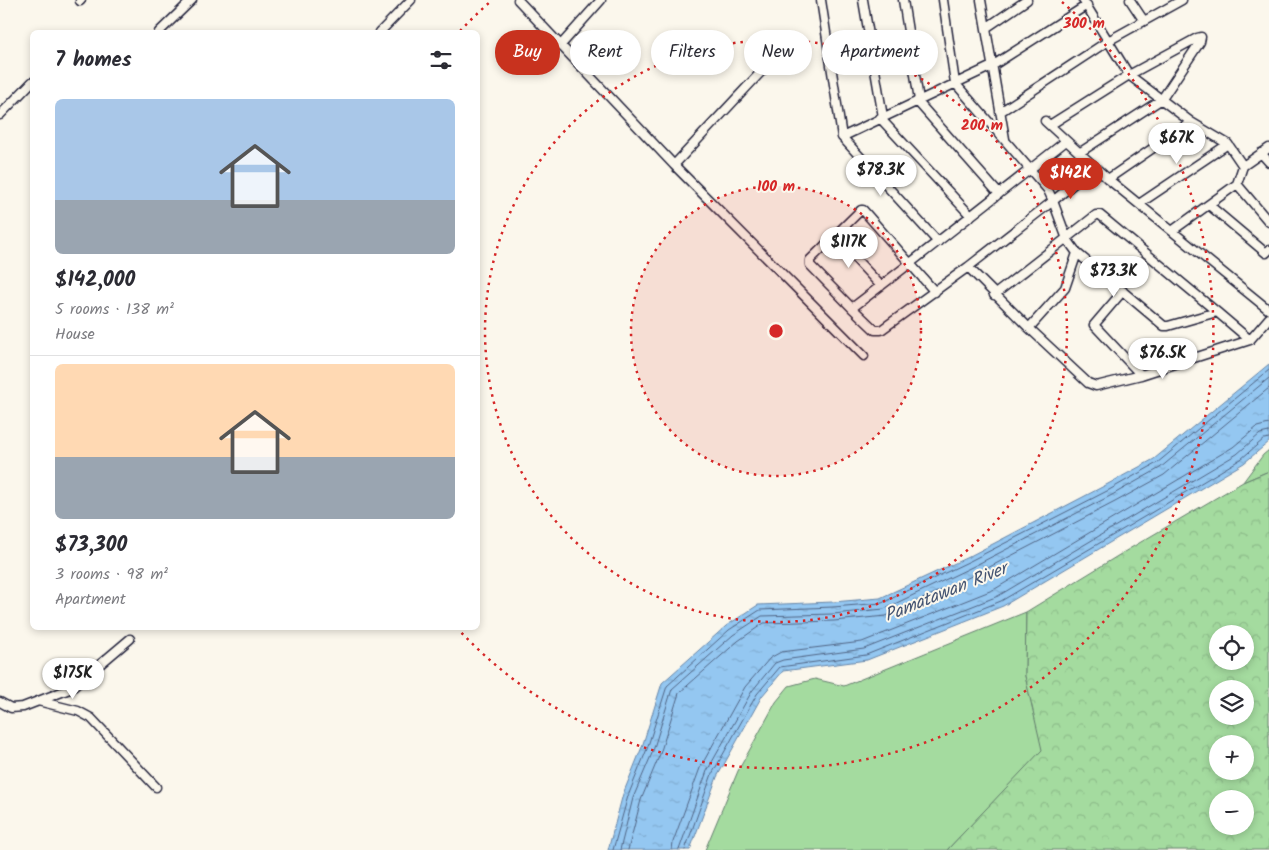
<!DOCTYPE html>
<html lang="en">
<head>
<meta charset="utf-8">
<style>
	:root { --surface:#fff; --page:#f7f7f7; --text:#2b2b33; --muted:#7c7c81; --line:#e1e1e2; --accent:#c8321e }
	body { margin:0; font-family:Kalam,sans-serif; background:var(--page); color:var(--text); height:100vh; display:flex; flex-direction:column; font-size:19px; white-space:nowrap }
	* { box-sizing:border-box; margin:0 }
	p { font-size:16px; color:var(--muted) }
	.icon { flex:none; width:28px; height:28px; fill:none; stroke:currentColor; stroke-width:2; stroke-linecap:round; stroke-linejoin:round }
	.map { position:relative; flex:1; overflow:hidden }
	.side { position:absolute; left:30px; top:30px; width:450px; height:600px; display:flex; flex-direction:column; background:var(--surface); border-radius:8px; box-shadow:0 2px 8px #0003 }
	.side>* { flex:none }
	.banner { position:absolute; left:495px; top:30px; width:475px; height:45px; display:flex; gap:10px }
	.fabs { position:absolute; left:1209px; top:625px; display:grid; gap:10px }
	.fabs a { display:grid; place-items:center; width:45px; height:45px; border-radius:50%; background:var(--surface); box-shadow:0 2px 8px #0003; font-size:25px }
	.price { position:absolute; translate:-50% -42px; padding:0 11px; border-radius:18px; background:#fff; color:#222; font-size:16px; line-height:32px; filter:drop-shadow(0 1px 2px #0008) }
	.price::after { content:''; position:absolute; left:50%; top:30px; width:15px; height:11px; margin-left:-8px; background:inherit; clip-path:polygon(0 0,100% 0,50% 100%) }
	.price.selected { background:var(--accent); color:#fff }
	ul { padding:0; list-style:none }
	li { display:grid; align-content:center; gap:10px; height:265px; padding:0 25px }
	li+li { border-top:1px solid var(--line) }
	li span { display:grid; place-items:center; height:155px; border-radius:8px; color:#555 }
	li>.icon { margin-inline-start:auto }
	span .icon { width:90px; height:90px; fill:#fffc; stroke-width:1 }
	li b { font-size:21px }
	h2 { display:flex; justify-content:space-between; align-items:center; height:60px; padding:0 25px; font-size:21px }
	.chip { padding:0 18px; border-radius:22px; background:var(--surface); box-shadow:0 2px 8px #0003; font-size:18px; line-height:45px }
	.chip.selected { background:var(--accent); color:#fff }
	.map>svg:first-child { display:block }
</style>
</head>
<body>
<div class="map">
<svg width="1269" height="850" viewBox="0 0 1269 850">
	<defs>
		<pattern id="forest-crowns" width="20" height="18" patternUnits="userSpaceOnUse" patternTransform="scale(1.25)"><rect width="20" height="18" fill="#a4db9f"/><path d="M2 6a3 3 0 1 1 6 0M12 15a3 3 0 1 1 6 0" fill="none" stroke="#8dbc8a"/></pattern>
		<pattern id="water-ripples" width="26" height="14" patternUnits="userSpaceOnUse" patternTransform="scale(1.25)"><rect width="26" height="14" fill="#94c7f1"/><path d="M2 4q2-2 4 0t4 0M15 11q2-2 4 0t4 0" fill="none" stroke="#7fabd0"/></pattern>
	</defs>
	<rect width="100%" height="100%" fill="#fbf7ec"/>
	<filter id="ink" filterUnits="userSpaceOnUse"><feTurbulence type="fractalNoise" baseFrequency=".02" numOctaves="2"/><feDisplacementMap in="SourceGraphic" scale="10" xChannelSelector="R" yChannelSelector="G"/><feConvolveMatrix kernelMatrix="1 2 1 2 8 2 1 2 1" color-interpolation-filters="sRGB"/></filter>
	<g filter="url(#ink)">
		<!-- grass -->
		<path fill="#a4db9f" stroke="#637e6d" d="M1269,450v21l-26,11 20,-27z
			M1026,612l-1,64 18,74 -96,100h-242l33,-79 38,-69 13,-16 26,-7 29,7z"/>
		<!-- forest -->
		<path fill="url(#forest-crowns)" stroke="#637e6d" fill-rule="evenodd" d="M1269,471v379h-322l95,-100 -17,-74 1,-64 103,-63 114,-67zM1218,634h27v27h-27zM1218,689h27v27h-27zM1218,744h27v27h-27zM1218,799h27v27h-27z"/>
		<!-- water -->
		<path fill="url(#water-ripples)" stroke="#6685a8" d="M1269,364v78l-25,21 -241,143 -136,54 -84,11 -21,25 -45,81 -27,73h-82l15,-56 19,-47 20,-64 64,-57 32,-21 75,-3 47,-4 88,-41 138,-72 48,-26z"/>
		<g fill="none" stroke-linecap="round" stroke-linejoin="round">
			<!-- shore -->
			<path stroke="#506484" stroke-width="1" d="M613,850l15,-54 19,-47 20,-63 62,-56 31,-20 73,-3 49,-4 88,-42 139,-71 48,-27 112,-93
				M620,850l13,-52 20,-47 19,-62 61,-54 29,-19 71,-2 51,-5 88,-42 140,-72 48,-27 109,-90
				M628,850l13,-50 19,-46 19,-61 59,-52 26,-18 70,-2 52,-5 90,-42 139,-72 49,-27 105,-87
				M672,850l1,-8 27,-74 45,-81 25,-29 11,-6 81,-10 133,-53 238,-142 24,-20 12,-3
				M679,850l28,-79 45,-80 23,-28 8,-3 81,-11 134,-53 239,-142 23,-20 9,-2
				M685,850l27,-76 45,-80 23,-27 86,-12 135,-54 148,-87 92,-55 23,-20 5,-1"/>
			<defs>
				<path id="street" d="M518,0l156,165 190,191
					M821,0l21,137 150,-71 95,-61
					M863,0l20,117
					M903,0l16,100
					M943,0l12,83 93,107 5,11 23,-19
					M981,0l24,139
					M1083,0l46,75 62,47 37,22 15,22 -6,18 -65,47
					M1130,0l14,21
					M80,1l1,-1
					M986,28l41,-28
					M159,32l33,-32
					M380,32l31,-32
					M560,46l41,-46
					M917,101l82,93
					M1000,112l108,-71 74,-41
					M0,115l32,-33
					M880,118l91,98
					M1045,121l63,58 161,131
					M1050,125l79,-50 68,-37 4,-1 -1,5 -38,57 -83,54
					M842,137l96,105
					M1261,153l8,9
					M674,165l115,-123
					M1243,166l26,-18
					M1108,179l83,-57
					M1237,184l32,38
					M1139,204l89,-60
					M1209,205l57,48 3,-3
					M834,236l47,50
					M1123,291l-29,34 47,50 109,-35 -33,-28
					M935,292l-72,-82h-2l-51,50v5l42,43c72,-55 143,-111 214,-167
					M994,295l102,-80h4l117,97 -49,14h-4l-87,-73
					M852,308l23,22h6l87,-63 85,-66 14,38 10,14 -12,35 -36,40 -61,-61
					M1029,328l59,55 8,3 45,-11
					M1250,340l19,-22
					M38,701l40,10 13,7 65,69
					M0,702l11,6 12,-1 49,-19 58,-49"/>
			</defs>
			<!-- street casing -->
			<use href="#street" stroke="#22223b" stroke-width="11"/>
			<!-- street -->
			<use href="#street" stroke="#fbf7ec" stroke-width="8"/>
		</g>
	</g>
	<!-- distance rings -->
	<circle cx="776" cy="331" r="145" fill="#d62828" fill-opacity=".12"/>
	<g fill="none" stroke="#d62828" stroke-width="2.5" stroke-dasharray="2.5 5">
		<circle cx="776" cy="331" r="145"/>
		<circle cx="776" cy="331" r="291"/>
		<path d="M460 31A436 436 0 0 1 490 2M1062 2A436 436 0 1 1 457 628"/>
	</g>
	<g text-anchor="middle" dominant-baseline="central" stroke-width="4" stroke-linejoin="round" paint-order="stroke">
		<!-- water labels -->
		<g font-size="18" font-style="italic" fill="#445472" stroke="#fbf7ec">
			<text transform="translate(946 593) rotate(-22)">Pamatawan River</text>
		</g>
	</g>
	<circle cx="776" cy="331" r="8" fill="#d62828" stroke="#fbf7ec" stroke-width="2.5"/>
	<g font-size="15" text-anchor="middle" font-weight="bold" fill="#d62828" stroke="#fbf7ec" stroke-width="4" stroke-linejoin="round" paint-order="stroke">
		<text x="1084" y="28">300 m</text>
		<text x="982" y="130">200 m</text>
		<text x="776" y="191">100 m</text>
	</g>
</svg>
<div class="fabs">
<a><svg class="icon" aria-label="locate" viewBox="0 0 24 24"><circle cx="12" cy="12" r="6"/><path d="M12 2v4M12 18v4M2 12h4M18 12h4"/></svg></a>
<a><svg class="icon" aria-label="layers" viewBox="0 0 24 24"><path d="M12 4l9 5-9 5-9-5zM3 14l9 5 9-5"/></svg></a>
<a>+</a>
<a>−</a>
</div>
<b class="price" style="left:1177px;top:165px">$67K</b>
<b class="price" style="left:881px;top:197px">$78.3K</b>
<b class="price selected" style="left:1071px;top:200px">$142K</b>
<b class="price" style="left:849px;top:269px">$117K</b>
<b class="price" style="left:1114px;top:298px">$73.3K</b>
<b class="price" style="left:1163px;top:380px">$76.5K</b>
<b class="price" style="left:73px;top:700px">$175K</b>
<div class="banner">
<a class="chip selected">Buy</a>
<a class="chip">Rent</a>
<a class="chip">Filters</a>
<a class="chip">New</a>
<a class="chip">Apartment</a>
</div>
<section class="side">
<h2>7 homes<svg class="icon" aria-label="filters" viewBox="0 0 24 24"><path d="M4 7h16M4 17h16"/><circle cx="9" cy="7" r="2"/><circle cx="15" cy="17" r="2"/></svg></h2>
<ul>
<li><span style="background:linear-gradient(#a9c7e8 65%,#9aa5b1 0)"><svg class="icon" aria-label="home" viewBox="0 0 24 24"><path d="M3 11l9-7 9 7M6 9v11h12V9"/></svg></span><div><b>$142,000</b><p>5 rooms · 138 m²</p><p>House</p></div></li>
<li><span style="background:linear-gradient(#ffd9b3 60%,#9aa5b1 0)"><svg class="icon" aria-label="home" viewBox="0 0 24 24"><path d="M3 11l9-7 9 7M6 9v11h12V9"/></svg></span><div><b>$73,300</b><p>3 rooms · 98 m²</p><p>Apartment</p></div></li>
</ul>
</section>
</div>
</body>
</html>
